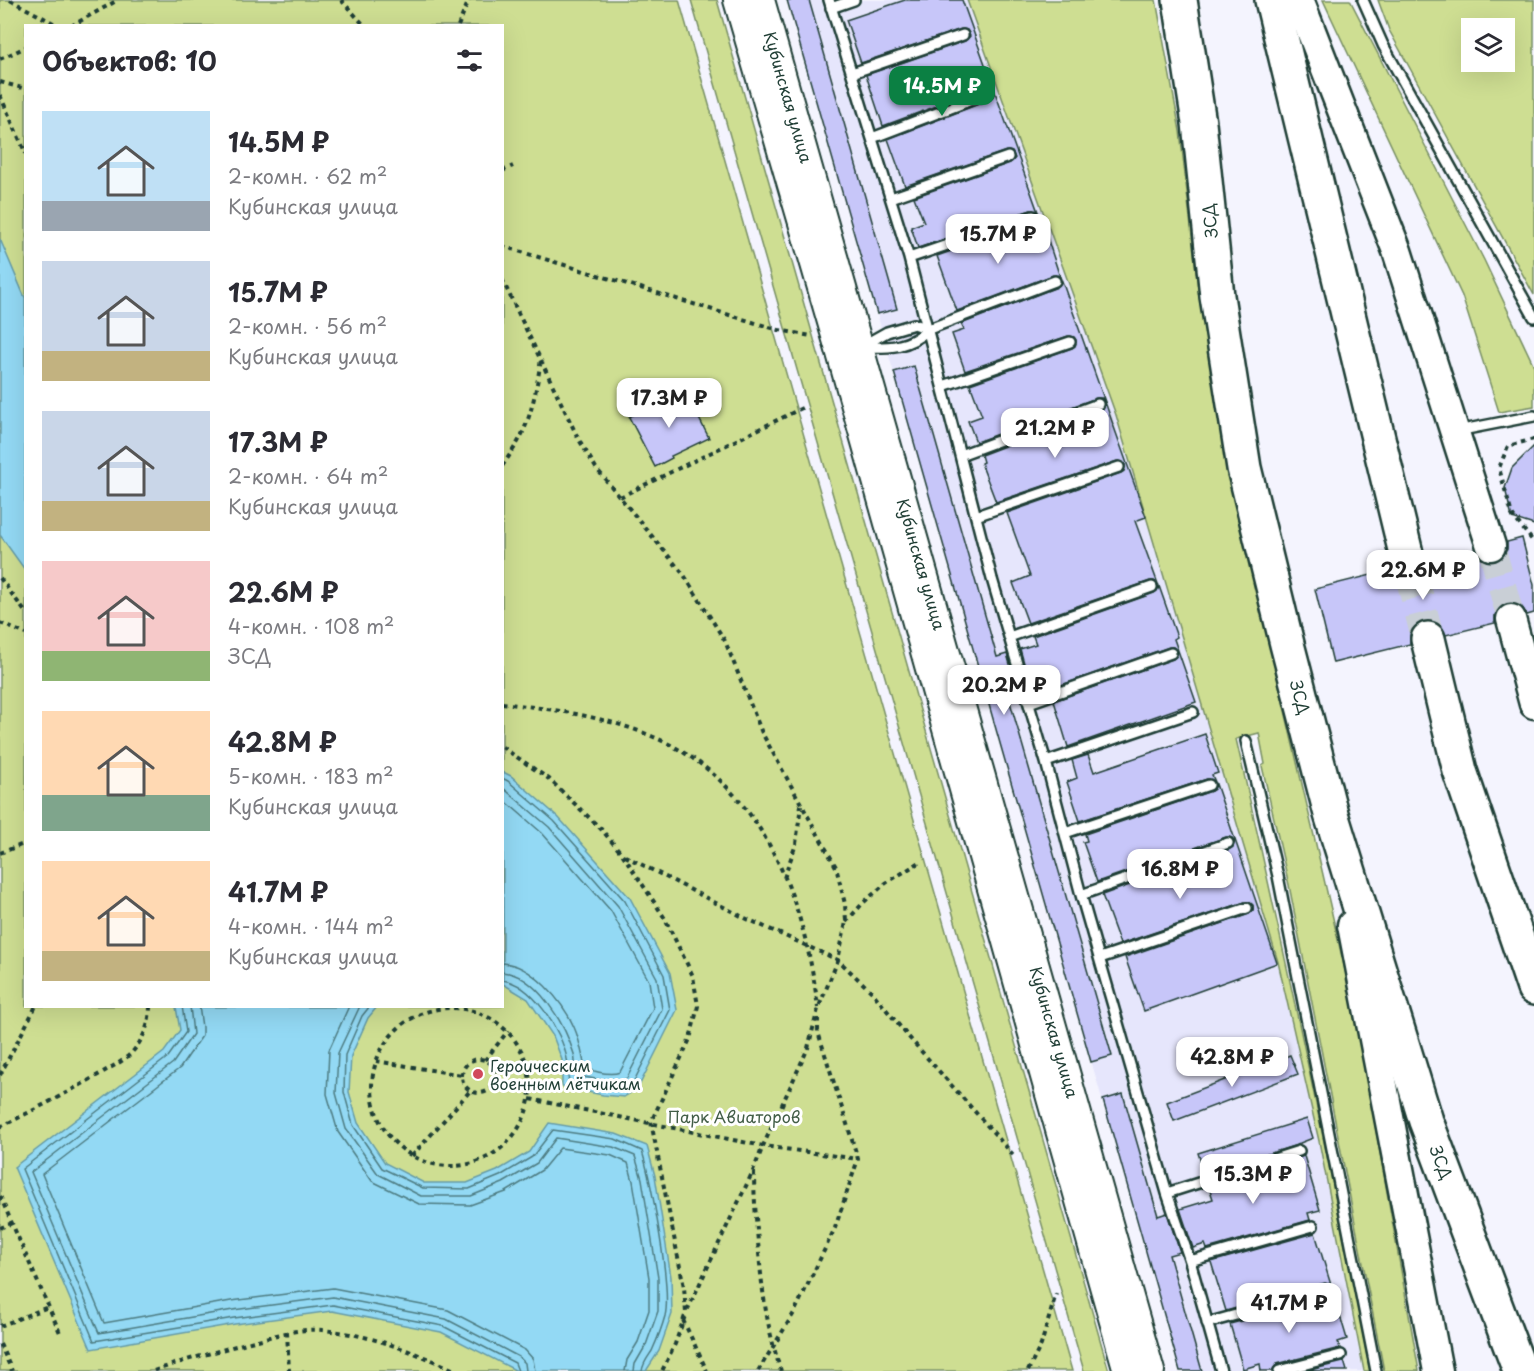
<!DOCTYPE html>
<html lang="ru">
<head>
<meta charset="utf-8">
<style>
	:root { --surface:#fff; --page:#f7f7f7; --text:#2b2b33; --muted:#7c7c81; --accent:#0b8043 }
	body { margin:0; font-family:"Playpen Sans",sans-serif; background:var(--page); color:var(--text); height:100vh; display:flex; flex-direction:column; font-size:22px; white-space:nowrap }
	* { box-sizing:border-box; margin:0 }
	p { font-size:20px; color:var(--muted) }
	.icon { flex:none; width:33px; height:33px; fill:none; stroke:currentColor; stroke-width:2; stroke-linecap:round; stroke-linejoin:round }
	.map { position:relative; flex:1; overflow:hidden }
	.sheet { position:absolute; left:24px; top:24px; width:480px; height:984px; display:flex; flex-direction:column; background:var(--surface); border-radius:0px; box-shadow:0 6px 24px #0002 }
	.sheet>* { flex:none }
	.tools { position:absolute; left:1461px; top:18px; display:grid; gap:12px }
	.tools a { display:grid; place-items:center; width:54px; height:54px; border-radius:0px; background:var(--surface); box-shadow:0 6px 24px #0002; font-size:30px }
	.price { position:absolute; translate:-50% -51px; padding:0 14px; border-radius:12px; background:#fff; color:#222; font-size:20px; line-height:39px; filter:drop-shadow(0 2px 3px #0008) }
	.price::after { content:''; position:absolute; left:50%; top:36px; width:18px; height:14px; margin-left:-9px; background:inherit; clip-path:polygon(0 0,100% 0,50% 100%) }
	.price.active { background:var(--accent); color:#fff }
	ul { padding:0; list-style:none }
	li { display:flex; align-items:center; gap:18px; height:150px; padding:0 18px }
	li span { display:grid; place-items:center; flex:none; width:168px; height:120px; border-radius:0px; color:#555 }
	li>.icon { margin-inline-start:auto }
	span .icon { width:72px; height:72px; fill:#fffc; stroke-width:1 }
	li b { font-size:26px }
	h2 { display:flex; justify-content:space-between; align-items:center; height:72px; padding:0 18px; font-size:26px }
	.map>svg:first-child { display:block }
</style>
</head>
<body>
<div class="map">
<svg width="1534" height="1371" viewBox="0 0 1534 1371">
	<rect width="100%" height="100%" fill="#f4f4fe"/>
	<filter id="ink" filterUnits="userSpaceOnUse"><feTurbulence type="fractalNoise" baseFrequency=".0167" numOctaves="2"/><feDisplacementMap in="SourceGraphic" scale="12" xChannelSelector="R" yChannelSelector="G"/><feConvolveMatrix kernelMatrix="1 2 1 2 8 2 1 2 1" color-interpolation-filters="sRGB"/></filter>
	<g filter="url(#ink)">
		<!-- built -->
		<path fill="#e6e6fc" d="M787,0h180l149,415 162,547 41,179 44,230h-183z"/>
		<!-- green -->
		<path fill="#cede92" stroke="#768e63" stroke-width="1.5" fill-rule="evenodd" d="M0,0h679l393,1371h-1072zM26,26h476v980h-476z
			M691,0h26l392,1371h-25z
			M967,0h189l24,131 19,166 30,172 126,544 64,358h-35l-95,-486 -27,-119 3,-2 -6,-31 -23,6c48,210 93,420 134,632h-6l-45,-230 -41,-179 -162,-547z
			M1323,0h27l134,260 50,106v40l-35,6 -37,-116z
			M1378,0h156v295l-145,-265zM1472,28h32v34h-32z"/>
		<!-- water -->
		<path fill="#93d9f4" stroke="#659ba7" stroke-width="1.5" d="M0,239l25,59v272l-25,-35z
			M503,772l8,4 47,41 72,81 40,75 7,37 -39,78 -14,9 -21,-2 -41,-8v-27l-9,-24 -25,-37 -25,-15z
			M176,1007h201l-9,11 -17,38 -2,36 9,31 27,40 39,20h43l30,-12 32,-19 20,-29 67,11 31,12 8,30 16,101 1,37 -13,37 -13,20h-129l-76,-39 -109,-21 -97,13 -144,25 -77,-182 150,-115 16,-22z"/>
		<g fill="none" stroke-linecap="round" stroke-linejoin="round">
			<!-- shore -->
			<path stroke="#4d7b81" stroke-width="1.5" d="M502,778l6,3 46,40 71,80 39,74 6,35 -37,73 -12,8 -18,-2 -34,-7c-2,-8 0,-16 -2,-23 -5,-28 -35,-76 -65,-79
				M502,787l47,40 69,79 39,72 5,31 -35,69 -8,5 -41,-7c-4,-6 -2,-15 -4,-22 -9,-29 -37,-80 -72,-82
				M502,798l40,35 69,78 38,70 4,27 -33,64c-10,4 -24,0 -35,-4 -3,-14 -5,-28 -11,-41 -11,-25 -42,-63 -72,-64
				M182,1006l4,26 -18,25 -146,112 72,172 140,-23 99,-13 110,21 72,37 3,8
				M190,1006l3,28 -20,29 -142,109 68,161 134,-23 100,-13 113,22 73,38 6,6 1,8
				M199,1006l3,21v9l-22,32 -138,106 62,149 127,-22 102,-13 115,22 77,40 8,9 2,12
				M349,1006l-20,44 -2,44 11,38 34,49 47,23 51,1 36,-13 36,-22 18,-22 50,7 18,8 5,18 16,97v32l-11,32 -11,18 -2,11
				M360,1006l-22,47 -2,40 10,36 32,45 43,22h50l32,-13 34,-20 19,-25 57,9 22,9 7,23 16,99v33l-12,34 -11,19 -1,7
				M370,1006l-8,10 -17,39 -1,37 9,33 29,43 41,20 46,1 31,-13 32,-19 21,-27 62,9 27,12c9,30 30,136 23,165 -3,11 -8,24 -13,35 -4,6 -9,12 -10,20"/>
		</g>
		<!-- building -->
		<path fill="#c7c6f9" stroke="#1f3d34" stroke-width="1.5" d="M787,0h22l88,309 -20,5z
			M905,0h57l76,212 -7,-2 -113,38 -7,-21 13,-5 -10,-25 96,-34 5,-5 -3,-6 -6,-1 -101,35 -17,-47 101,-39 5,-6 -3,-6h-6l-102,38 -17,-51 99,-34 5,-5 -3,-6 -6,-1 -100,34 -15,-43z
			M1040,216l20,61 -7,-2 -96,36 -20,-55 98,-34z
			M1062,281l84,236 -11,4 23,63 -4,-3h-4l-122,42 -15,-40 17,-7 -23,-63 114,-40 3,-2 1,-6 -2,-3 -6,-1 -121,41 -15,-39 2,-1 -2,-7 119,-45 4,-2v-6l-2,-4h-6l-120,44 -8,-21 14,-5 -12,-32 102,-36 3,-2 1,-6 -2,-3 -6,-1 -103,35 -13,-37 12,-4 -3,-6 96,-37z
			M914,366l83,291 10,-3 9,31 -10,3 106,368 -21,6 -197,-690z
			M686,393l23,45 -38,18 1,2 -17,9 -26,-50 17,-9 2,3z
			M1534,446v79l-22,-7 -7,-30 7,-20z
			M1522,538l12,47v28l-7,2 -5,-8 -7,-4h-8l-8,5 -4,7v8l-49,12 -4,-8 -8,-6h-11l-7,4 -6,8v11l-77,19 -18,-74 76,-19 4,8 8,6h11l7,-4 6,-8v-11l48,-11 5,9 8,3h7l9,-5 3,-8v-7z
			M1159,586l18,51 -3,2 22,63 -128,45 -14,-46 119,-42 4,-4v-5l-4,-3h-4l-119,42 -2,-5 -13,5 -4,-9 -2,1 -9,-32 16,-5 -3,-8 121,-43 3,-2z
			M1205,734l13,39 -6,2 3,7 -8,-3 -127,42 -13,-39 10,-4 -5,-18 16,-5 6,17z
			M1216,784l61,179 -133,48 -19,-54 124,-43 4,-4v-5l-4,-3h-4l-125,42 -18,-49 128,-46 3,-2 1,-6 -2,-3 -6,-1 -129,45 -14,-40 4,-1 -2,-7 126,-43 3,-2z
			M1290,1055l8,19 -124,47 -7,-19z
			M1123,1094l35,122 9,-3 13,39 -11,3 33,116h-22l-77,-271z
			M1307,1119l6,19 -13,5v1l-95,30 -7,-21z
			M1304,1156l16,54 -12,3 2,7 -103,29 -2,-5 -12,4 -13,-39 33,-10 -4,-12z
			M1315,1233l16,52 -6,-2 -99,28 -15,-49z
			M1333,1292l14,47 -9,3 2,6 -63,16 -5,7h-11l-1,-7 -17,5 -13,-45 99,-27z
			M1344,1361l3,10h-41l37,-9z"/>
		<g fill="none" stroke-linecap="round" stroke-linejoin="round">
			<!-- primary-tunnel -->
			<path stroke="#c9cfd6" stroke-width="28" stroke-dasharray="28 14" stroke-linecap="butt" d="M1491,546l20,73"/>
			<!-- highway-tunnel -->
			<path stroke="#c9cfd6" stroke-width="33" stroke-dasharray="33 16" stroke-linecap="butt" d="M1409,566l19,73"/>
			<defs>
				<path id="lane" d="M829,0l80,258 83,321 54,183 35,133 86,298 23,68 31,110
					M1363,0l20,45 151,272
					M831,8l23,-8
					M852,73l111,-38
					M872,138l115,-44
					M891,198l117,-41
					M909,258l124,-42
					M862,346l25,-14 27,-8 15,5
					M863,347c27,1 45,1 66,-18l126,-48
					M943,386l127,-44
					M1457,431l77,-15
					M960,455l138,-51
					M976,516l143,-49
					M1009,637l143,-50
					M1029,703l142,-50
					M1246,741l32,135 98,495
					M1046,762l147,-50
					M1065,833l144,-48
					M1081,895l147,-52
					M1100,958l147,-50
					M1167,1193l132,-42
					M1190,1261l123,-35
					M1207,1323l120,-33
					M1279,1371l62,-16"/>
				<path id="secondary" d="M737,0l103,353 287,1018
					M761,0l390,1371"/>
				<path id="primary" d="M1299,0l98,251 94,295
					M1511,619l23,85
					M1352,925l86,446"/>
				<path id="highway" d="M1180,0l19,123 18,173 27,172 43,176 44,170 95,307 94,250
					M1272,0l137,566
					M1428,639l32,132 74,217"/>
			</defs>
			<!-- lane casing -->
			<use href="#lane" stroke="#1f3d34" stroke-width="14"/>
			<!-- secondary casing -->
			<use href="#secondary" stroke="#1f3d34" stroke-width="30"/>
			<!-- primary casing -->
			<use href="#primary" stroke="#1f3d34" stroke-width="33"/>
			<!-- highway casing -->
			<use href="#highway" stroke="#1f3d34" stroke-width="38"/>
			<!-- path -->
			<path stroke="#1f3d34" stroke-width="4" stroke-dasharray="4.5 4.5" stroke-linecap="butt" d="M10,0l49,26
				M341,0l24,26
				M71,26l47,-26
				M458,26l11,-26
				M0,59l26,-12
				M0,82l26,7
				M0,95l26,59
				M502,171l11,-5
				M502,246l277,84 32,6
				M502,279l76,159 18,30 88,107 41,66 37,92 74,134 9,37 1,18 -8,38 -20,49 -10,39 -45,98 -9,23 -68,144
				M1534,439l-26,7 -9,22 13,47 20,25 2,-1
				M502,466c6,-8 11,-16 16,-24 14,-25 19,-56 23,-83
				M620,497l182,-89
				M0,578l26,35
				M0,623l26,11
				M502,703c50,6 100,13 147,32 112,45 155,162 169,273
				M502,747l47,32 52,50 22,26 41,62 29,59 5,30 -8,33 -39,83 33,165 2,26 -11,31 -13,27
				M0,853l26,-10
				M625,856l120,62 93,42 35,33 33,41 110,124
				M784,878l12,-34 5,-39
				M846,922l17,-19 23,-20 34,-21
				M372 1087a79 79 0 1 1 158 0a79 79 0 1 1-158 0Z
				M462 1076a17 17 0 1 1 34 0a17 17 0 1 1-34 0Z
				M485,1060l23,-29
				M376,1061l86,14
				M0,1075l36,-69
				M496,1081l27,10
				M530,1099l233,47 95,13
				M0,1127c34,-17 67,-34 100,-53 11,-7 25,-13 34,-24 10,-12 16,-28 16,-44
				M412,1156l58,-65
				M754,1172c0,24 2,47 4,70 4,47 8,84 23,129
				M0,1196l61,139
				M0,1228l12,-5
				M683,1320l24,51
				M0,1326l48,-19
				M287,1332l2,39
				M0,1344l12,27
				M154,1371c30,-11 61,-19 92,-28 25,-6 50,-15 76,-13 48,4 92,22 135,41
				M758,1371l36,-58 41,-85 23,-69 -40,-127v-17
				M1028,1371l13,-26 15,-51"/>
			<!-- lane -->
			<use href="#lane" stroke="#fff" stroke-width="9"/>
			<!-- secondary -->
			<use href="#secondary" stroke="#fff" stroke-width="26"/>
			<!-- primary -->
			<use href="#primary" stroke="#fff" stroke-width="28"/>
			<!-- highway -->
			<use href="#highway" stroke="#fff" stroke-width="33"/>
		</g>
	</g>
	<!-- markers -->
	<circle fill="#d1495b" stroke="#fff" stroke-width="2" cx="478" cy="1074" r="6"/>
	<g text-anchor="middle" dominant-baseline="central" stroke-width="6" stroke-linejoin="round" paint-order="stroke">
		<!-- street labels -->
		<g font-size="16" fill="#1f3d34" stroke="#fff">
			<text transform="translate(789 97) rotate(74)">Кубинская улица</text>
			<text transform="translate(1209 221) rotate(-96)">ЗСД</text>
			<text transform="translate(922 564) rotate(74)">Кубинская улица</text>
			<text transform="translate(1301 697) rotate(75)">ЗСД</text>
			<text transform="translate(1055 1032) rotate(74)">Кубинская улица</text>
			<text transform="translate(1442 1162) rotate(69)">ЗСД</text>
		</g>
		<!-- poi labels -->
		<g font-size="16" fill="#1f3d34" stroke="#fff" text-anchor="start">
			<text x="490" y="1065">Героическим<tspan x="490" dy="18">военным лётчикам</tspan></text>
		</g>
		<!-- park labels -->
		<g font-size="16" fill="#425d47" stroke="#fff">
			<text x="734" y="1116">Парк Авиаторов</text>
		</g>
	</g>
</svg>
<div class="tools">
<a><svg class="icon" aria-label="layers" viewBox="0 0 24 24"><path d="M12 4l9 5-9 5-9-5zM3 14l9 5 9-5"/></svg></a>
</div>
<b class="price active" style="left:942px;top:117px">14.5M ₽</b>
<b class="price" style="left:998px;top:265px">15.7M ₽</b>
<b class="price" style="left:669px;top:429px">17.3M ₽</b>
<b class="price" style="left:1055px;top:459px">21.2M ₽</b>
<b class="price" style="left:1423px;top:601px">22.6M ₽</b>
<b class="price" style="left:1004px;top:716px">20.2M ₽</b>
<b class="price" style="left:1180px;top:900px">16.8M ₽</b>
<b class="price" style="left:1232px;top:1088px">42.8M ₽</b>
<b class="price" style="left:1253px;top:1205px">15.3M ₽</b>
<b class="price" style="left:1289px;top:1334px">41.7M ₽</b>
<section class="sheet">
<h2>Объектов: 10<svg class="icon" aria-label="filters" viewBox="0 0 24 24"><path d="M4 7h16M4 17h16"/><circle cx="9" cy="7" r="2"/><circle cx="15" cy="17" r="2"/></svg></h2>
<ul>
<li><span style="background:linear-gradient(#bfe0f5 75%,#9aa5b1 0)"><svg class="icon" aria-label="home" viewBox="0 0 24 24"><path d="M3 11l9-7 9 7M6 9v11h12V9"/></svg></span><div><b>14.5M ₽</b><p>2-комн. · 62 m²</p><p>Кубинская улица</p></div></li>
<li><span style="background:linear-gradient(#c9d6e8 75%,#c2b280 0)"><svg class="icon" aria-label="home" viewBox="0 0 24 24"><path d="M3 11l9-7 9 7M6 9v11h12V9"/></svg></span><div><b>15.7M ₽</b><p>2-комн. · 56 m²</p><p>Кубинская улица</p></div></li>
<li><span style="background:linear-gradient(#c9d6e8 75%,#c2b280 0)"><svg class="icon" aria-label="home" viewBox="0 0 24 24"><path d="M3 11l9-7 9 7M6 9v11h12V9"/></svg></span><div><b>17.3M ₽</b><p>2-комн. · 64 m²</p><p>Кубинская улица</p></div></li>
<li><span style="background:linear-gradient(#f6c9c9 75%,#8fb573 0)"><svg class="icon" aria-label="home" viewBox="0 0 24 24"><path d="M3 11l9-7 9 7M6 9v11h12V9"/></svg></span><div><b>22.6M ₽</b><p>4-комн. · 108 m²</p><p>ЗСД</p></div></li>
<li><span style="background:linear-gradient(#ffd9b3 70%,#7fa58c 0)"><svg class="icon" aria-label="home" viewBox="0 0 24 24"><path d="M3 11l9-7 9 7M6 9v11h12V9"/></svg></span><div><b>42.8M ₽</b><p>5-комн. · 183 m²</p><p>Кубинская улица</p></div></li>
<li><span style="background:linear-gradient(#ffd9b3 75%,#c2b280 0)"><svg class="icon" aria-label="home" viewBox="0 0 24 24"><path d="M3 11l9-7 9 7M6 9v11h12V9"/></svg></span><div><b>41.7M ₽</b><p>4-комн. · 144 m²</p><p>Кубинская улица</p></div></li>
</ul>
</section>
</div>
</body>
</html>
